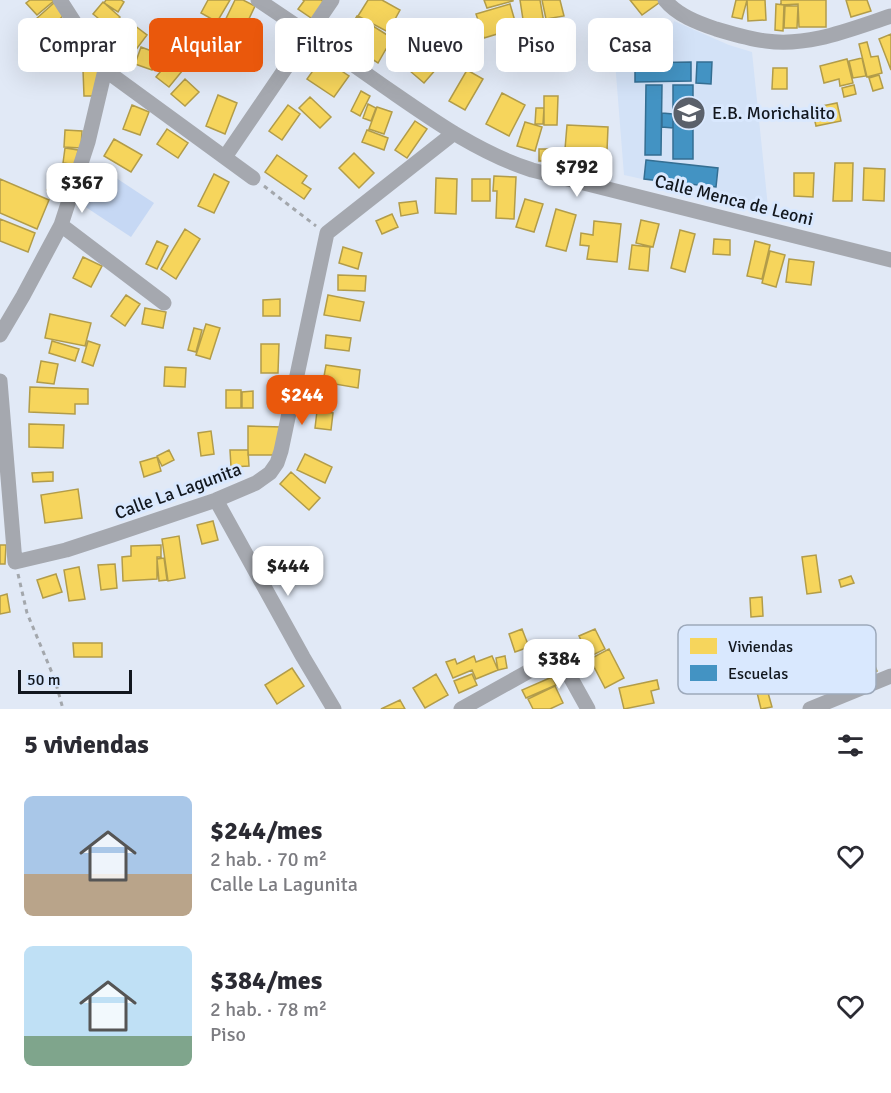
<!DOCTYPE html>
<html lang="es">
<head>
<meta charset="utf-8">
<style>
	:root { --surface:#fff; --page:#f7f7f7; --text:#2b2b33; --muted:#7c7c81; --accent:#ea580c }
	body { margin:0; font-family:Signika,sans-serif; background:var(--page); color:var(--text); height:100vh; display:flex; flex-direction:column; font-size:22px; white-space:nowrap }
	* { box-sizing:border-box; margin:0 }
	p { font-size:20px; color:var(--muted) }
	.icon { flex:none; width:33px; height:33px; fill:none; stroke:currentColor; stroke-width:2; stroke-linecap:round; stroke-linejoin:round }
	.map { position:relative; height:709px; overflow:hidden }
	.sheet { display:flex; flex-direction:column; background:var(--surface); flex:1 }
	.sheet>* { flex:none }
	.top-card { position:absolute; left:18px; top:18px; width:855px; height:54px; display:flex; gap:12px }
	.scale { position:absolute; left:18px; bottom:15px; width:114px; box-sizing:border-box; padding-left:6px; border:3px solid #12171e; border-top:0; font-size:16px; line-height:21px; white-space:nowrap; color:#12171e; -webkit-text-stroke:4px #d9e8fe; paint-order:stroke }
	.price { position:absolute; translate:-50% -51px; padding:0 14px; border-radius:12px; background:#fff; color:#222; font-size:20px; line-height:39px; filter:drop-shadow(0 2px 3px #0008) }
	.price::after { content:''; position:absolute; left:50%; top:36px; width:18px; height:14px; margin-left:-9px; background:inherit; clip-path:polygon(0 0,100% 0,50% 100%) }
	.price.selected { background:var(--accent); color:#fff }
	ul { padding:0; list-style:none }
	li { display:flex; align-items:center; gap:18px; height:150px; padding:0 24px }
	li span { display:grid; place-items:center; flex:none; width:168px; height:120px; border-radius:9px; color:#555 }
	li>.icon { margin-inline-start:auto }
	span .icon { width:72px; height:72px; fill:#fffc; stroke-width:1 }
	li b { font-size:26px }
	h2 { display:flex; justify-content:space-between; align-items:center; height:72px; padding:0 24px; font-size:26px }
	.chip { padding:0 21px; border-radius:9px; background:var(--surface); box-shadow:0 6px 24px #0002; font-size:21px; line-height:54px }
	.chip.selected { background:var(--accent); color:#fff }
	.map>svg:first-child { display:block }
</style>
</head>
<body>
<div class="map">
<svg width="891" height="709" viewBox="0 0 891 709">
	<rect width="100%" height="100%" fill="#e1e9f6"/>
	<!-- built -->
	<path fill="#d3e2f7" d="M674,21l55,24 23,7 16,155 -144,-32 -10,-126 51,-2z"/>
	<!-- green -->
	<path fill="#c6d8f4" d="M98,166l56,37 -23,34 -56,-37z"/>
	<!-- homes -->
	<path fill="#f6d55c" stroke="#b29c49" stroke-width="1.5" d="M30,0h25l-18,15 -11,-12z
		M106,0h15l3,2 -6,10 -14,-9z
		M208,0h22l-13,22 -16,-9z
		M235,0h8l12,6 -17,36 -19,-9z
		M303,0h18l4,3 -11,17 -16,-11 6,-8z
		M368,0h14l18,10 -12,22 -30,-16z
		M484,0h29v1l-26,7z
		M520,0h20l4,23 -20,3z
		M542,0h18l4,16 -18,3z
		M630,0h33l-21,15z
		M736,0h11l-5,19 -10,-2z
		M747,0h18l1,20 -18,1z
		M781,0h45v27h-27l-1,-23 -17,1z
		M846,0h21l4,11 -20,6z
		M55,2l10,12 -18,17 -11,-12z
		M103,2l17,15 -10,11 -17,-14z
		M510,4l7,24 -33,10 -8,-24z
		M776,4l8,1 -1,26 -8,-1z
		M785,6h13l-1,22h-13z
		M357,16l62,39 -7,11 -26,-17 -8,14 -36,-23z
		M67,17l10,12 -18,14 -10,-12z
		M130,22l17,13 -15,20 -17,-13z
		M891,34v36l-12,-31z
		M867,42l4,15 7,-1 4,17 -15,4 -8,-33z
		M141,47l16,6 -5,17 -17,-6z
		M92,51l4,15 -21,5 -4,-14z
		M175,54l12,11 -18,22 -13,-10z
		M423,56l14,12 -13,15 -14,-12z
		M322,58l27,18 -15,21 -27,-18z
		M862,58l4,18 -13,2 -4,-17z
		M847,59l6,24 -13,3 -1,-7 -15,4 -4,-17z
		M773,68h14v21h-15z
		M83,70h15l1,26h-15z
		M467,70l16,9 -18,31 -16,-9z
		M879,75l4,13 -10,3 -4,-13z
		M185,79l14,13 -14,14 -14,-12z
		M854,85l2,9 -12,3 -2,-9z
		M361,91l9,5 -10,20 -9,-5z
		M502,93l23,12 -16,31 -23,-12z
		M218,95l19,8 -12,31 -19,-8z
		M544,96h14l-1,29h-13z
		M310,97l21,20 -11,11 -21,-20z
		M837,103l4,18 -25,5 -4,-18z
		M368,104l8,4 -5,13 -8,-3z
		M132,105l17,7 -9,23 -17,-6z
		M288,105l12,9 -18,26 -13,-9z
		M377,107l15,5 -8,22 -15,-5z
		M536,108h8l-1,16h-8z
		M415,121l12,8 -20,29 -12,-8z
		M525,122l17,5 -7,24 -18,-5z
		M567,125l41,2 -1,24 -42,-2z
		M167,129l21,14 -10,15 -21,-14z
		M65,130l17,1 -1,17 -17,-1z
		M367,130l21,8 -4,12 -22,-8z
		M114,139l28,16 -11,17 -27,-16z
		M65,148l13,2 -2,15 -13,-2z
		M539,149h16v12h-16z
		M354,153l20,20 -15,15 -20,-20z
		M277,155l30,21 -5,7 9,6 -7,10 -39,-27z
		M835,163h18l-1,38h-19z
		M864,168l21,1 -1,32 -21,-1z
		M794,173h20l-1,24 -19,-1z
		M214,174l15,8 -15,31 -16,-7z
		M55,175l13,8 -8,14 -13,-7z
		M494,176l22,1 -2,42 -18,-1 1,-27h-4z
		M436,178l21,1 -1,35 -21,-1z
		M0,179l49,21 -12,29 -37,-16z
		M472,179h18v22h-18z
		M525,199l18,5 -9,28 -18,-5z
		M416,201l2,12 -17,3 -2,-13z
		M556,209l20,6 -10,36 -20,-5z
		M392,214l6,13 -16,7 -6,-13z
		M0,219l35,14 -7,19 -28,-11z
		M641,220l18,4 -6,23 -17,-4z
		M594,221l27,3 -4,38 -30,-3 2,-13 -9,-1 1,-12 12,2z
		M185,229l15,10 -24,40 -15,-10z
		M680,230l15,4 -10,38 -14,-4z
		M714,239l16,1v15l-17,-1z
		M157,241l11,5 -11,23 -11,-5z
		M755,241l15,4 -8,34 -15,-3z
		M632,245l18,2 -2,24 -19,-2z
		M343,247l19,6 -4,16 -19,-6z
		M770,251l15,4 -9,32 -14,-4z
		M83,257l19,9 -11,21 -18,-9z
		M789,259l25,3 -3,23 -25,-3z
		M338,275l28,1 -1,15 -27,-1z
		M126,295l14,9 -15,22 -14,-10z
		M328,295l36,7 -4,19 -36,-6z
		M280,299v17h-17v-16z
		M145,308l21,4 -3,16 -21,-4z
		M50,314l41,9 -6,23 -40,-8z
		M206,324l14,4 -10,31 -14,-4z
		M194,328l8,2 -6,22 -8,-2z
		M326,335l25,3 -2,13 -24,-3z
		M52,341l27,8 -4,12 -26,-8z
		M88,341l12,4 -7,21 -11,-4z
		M261,344h18l-1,29h-17z
		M41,361l17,3 -4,20 -17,-2z
		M326,365l34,5 -2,18 -35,-6z
		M165,367l21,1 -1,19 -21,-1z
		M30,387l58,2v15h-13v10l-46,-2z
		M226,390h15v18h-15z
		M253,391v17h-11v-16z
		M317,411l16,2 -2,17 -16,-2z
		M29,424l35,1 -1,23 -34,-1z
		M248,426l34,1 -1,28h-33z
		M211,431l3,23 -13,2 -3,-23z
		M169,450l5,10 -12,6 -5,-10z
		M230,450h18l1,16 -18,1z
		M305,454l27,13 -7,16 -28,-13z
		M157,457l4,14 -17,6 -4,-15z
		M53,472v9l-20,1 -1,-9z
		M291,472l29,26 -11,12 -29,-26z
		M78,489l4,29 -37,5 -4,-28z
		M213,521l5,19 -16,4 -5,-19z
		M179,536l6,42 -17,3 -6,-42z
		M0,545h6l-1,19h-5z
		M161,545v12h-4v22l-34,2 -1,-24 9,-1v-10z
		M816,555l5,37 -14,2 -5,-37z
		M164,558l3,22 -8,1 -2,-22z
		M115,564l2,24 -16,2 -3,-25z
		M79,567l6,32 -16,2 -5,-31z
		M56,574l6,18 -19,6 -6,-18z
		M851,576l3,7 -13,4 -2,-7z
		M7,594l3,18 -10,2v-18z
		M762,597l1,19 -12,1 -1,-19z
		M522,629l7,18 -14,5 -6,-18z
		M595,629l10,20 -16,8 -10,-21z
		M73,643h29v14h-28z
		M609,649l15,29 -19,10 -15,-29z
		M869,651l8,20 -9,4 -8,-21z
		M474,656l2,6 16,-6 6,14 -22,9 -4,-9 -19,8 -7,-16 9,-3 2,5z
		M505,656l2,12 -9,2 -2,-12z
		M292,668l12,18 -27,18 -12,-19z
		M436,674l12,21 -23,13 -12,-20z
		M472,674l5,11 -18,8 -5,-12z
		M552,677l4,8 -30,13 -4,-8z
		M657,680l2,9 -8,2 3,12 -30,6 -5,-21z
		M765,682l7,25 -11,2 -6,-25z
		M555,686l8,17 -13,6h-17l-5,-10z
		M400,700l5,9h-24z"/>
	<!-- schools -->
	<path fill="#4393c3" stroke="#346e92" stroke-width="1.5" d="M691,62v19l-56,1v-19z
		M697,62h15l-1,22 -15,-1z
		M646,85h16l-1,70h-16z
		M673,85h20v74h-20z
		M662,113l11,1v14l-11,-1z
		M646,160l72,8 -2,19 -72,-8z"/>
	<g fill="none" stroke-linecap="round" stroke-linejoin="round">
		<!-- path -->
		<path stroke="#a3a7ac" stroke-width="3" stroke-dasharray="4.5 4.5" stroke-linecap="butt" d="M264,186l52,40
			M18,574l9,39 28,67 8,29"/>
		<!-- minor -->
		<path stroke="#a5a8af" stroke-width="15" d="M60,0l45,70 148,108
			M258,0c42,28 83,56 124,85 48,33 94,67 150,85l359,90
			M665,0c12,15 33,23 51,29 17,5 33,10 50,12 43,6 85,-12 125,-25
			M225,157l107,-157
			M61,225l103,78
			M0,335l23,-39 38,-71 27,-83 17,-72
			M0,381l15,181 51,-12 46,-15 104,-35 40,-17 14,-10 7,-10 4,-12 46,-218 127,-100
			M216,500l87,157 31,52
			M461,709l97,-54 30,54
			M810,709l81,-33"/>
	</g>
	<!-- icons -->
	<defs>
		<symbol id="school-disc" viewBox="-11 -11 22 22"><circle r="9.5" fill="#5a606a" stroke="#d9e8fe"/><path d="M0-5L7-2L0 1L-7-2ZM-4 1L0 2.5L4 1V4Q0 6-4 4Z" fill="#fff"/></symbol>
	</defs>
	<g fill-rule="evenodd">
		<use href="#school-disc" x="670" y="94" width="38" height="38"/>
	</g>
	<g text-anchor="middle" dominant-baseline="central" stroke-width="6" stroke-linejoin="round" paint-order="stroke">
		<!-- poi labels -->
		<g font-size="18" fill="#12171e" stroke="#d9e8fe" text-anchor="start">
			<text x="712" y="113">E.B. Morichalito</text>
		</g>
		<!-- street labels -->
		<g font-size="18" fill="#12171e" stroke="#d9e8fe">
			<text transform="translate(734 200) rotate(14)">Calle Menca de Leoni</text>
			<text transform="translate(178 491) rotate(-20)">Calle La Lagunita</text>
		</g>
	</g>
	<!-- legend -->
	<rect x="678" y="625" width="198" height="69" rx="9" fill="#d9e8fe" stroke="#9da9bb" stroke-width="1.5"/>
	<rect x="690" y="638" width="27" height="16" fill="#f6d55c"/>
	<rect x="690" y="665" width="27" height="16" fill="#4393c3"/>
	<g font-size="16" fill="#12171e">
		<text x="728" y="652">Viviendas</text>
		<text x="728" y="679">Escuelas</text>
	</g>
</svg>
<div class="scale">50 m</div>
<b class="price" style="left:577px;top:198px">$792</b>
<b class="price" style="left:82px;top:214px">$367</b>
<b class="price selected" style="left:302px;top:426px">$244</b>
<b class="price" style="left:288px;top:597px">$444</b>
<b class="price" style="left:559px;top:690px">$384</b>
<div class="top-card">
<a class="chip">Comprar</a>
<a class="chip selected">Alquilar</a>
<a class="chip">Filtros</a>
<a class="chip">Nuevo</a>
<a class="chip">Piso</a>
<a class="chip">Casa</a>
</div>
</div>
<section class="sheet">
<h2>5 viviendas<svg class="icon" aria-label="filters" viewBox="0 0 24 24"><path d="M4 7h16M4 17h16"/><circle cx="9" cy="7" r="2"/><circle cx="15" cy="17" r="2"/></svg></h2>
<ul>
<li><span style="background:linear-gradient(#a9c7e8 65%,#b9a48a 0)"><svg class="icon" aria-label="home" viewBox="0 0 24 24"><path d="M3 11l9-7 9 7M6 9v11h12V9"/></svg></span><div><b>$244/mes</b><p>2 hab. · 70 m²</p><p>Calle La Lagunita</p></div><svg class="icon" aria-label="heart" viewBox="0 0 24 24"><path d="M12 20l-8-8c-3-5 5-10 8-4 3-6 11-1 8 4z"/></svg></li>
<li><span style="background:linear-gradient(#bfe0f5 75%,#7fa58c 0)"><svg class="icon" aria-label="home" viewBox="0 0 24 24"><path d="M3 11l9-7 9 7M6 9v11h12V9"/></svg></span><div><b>$384/mes</b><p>2 hab. · 78 m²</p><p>Piso</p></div><svg class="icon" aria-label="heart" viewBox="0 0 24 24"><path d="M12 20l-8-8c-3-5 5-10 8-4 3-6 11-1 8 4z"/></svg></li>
</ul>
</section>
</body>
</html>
